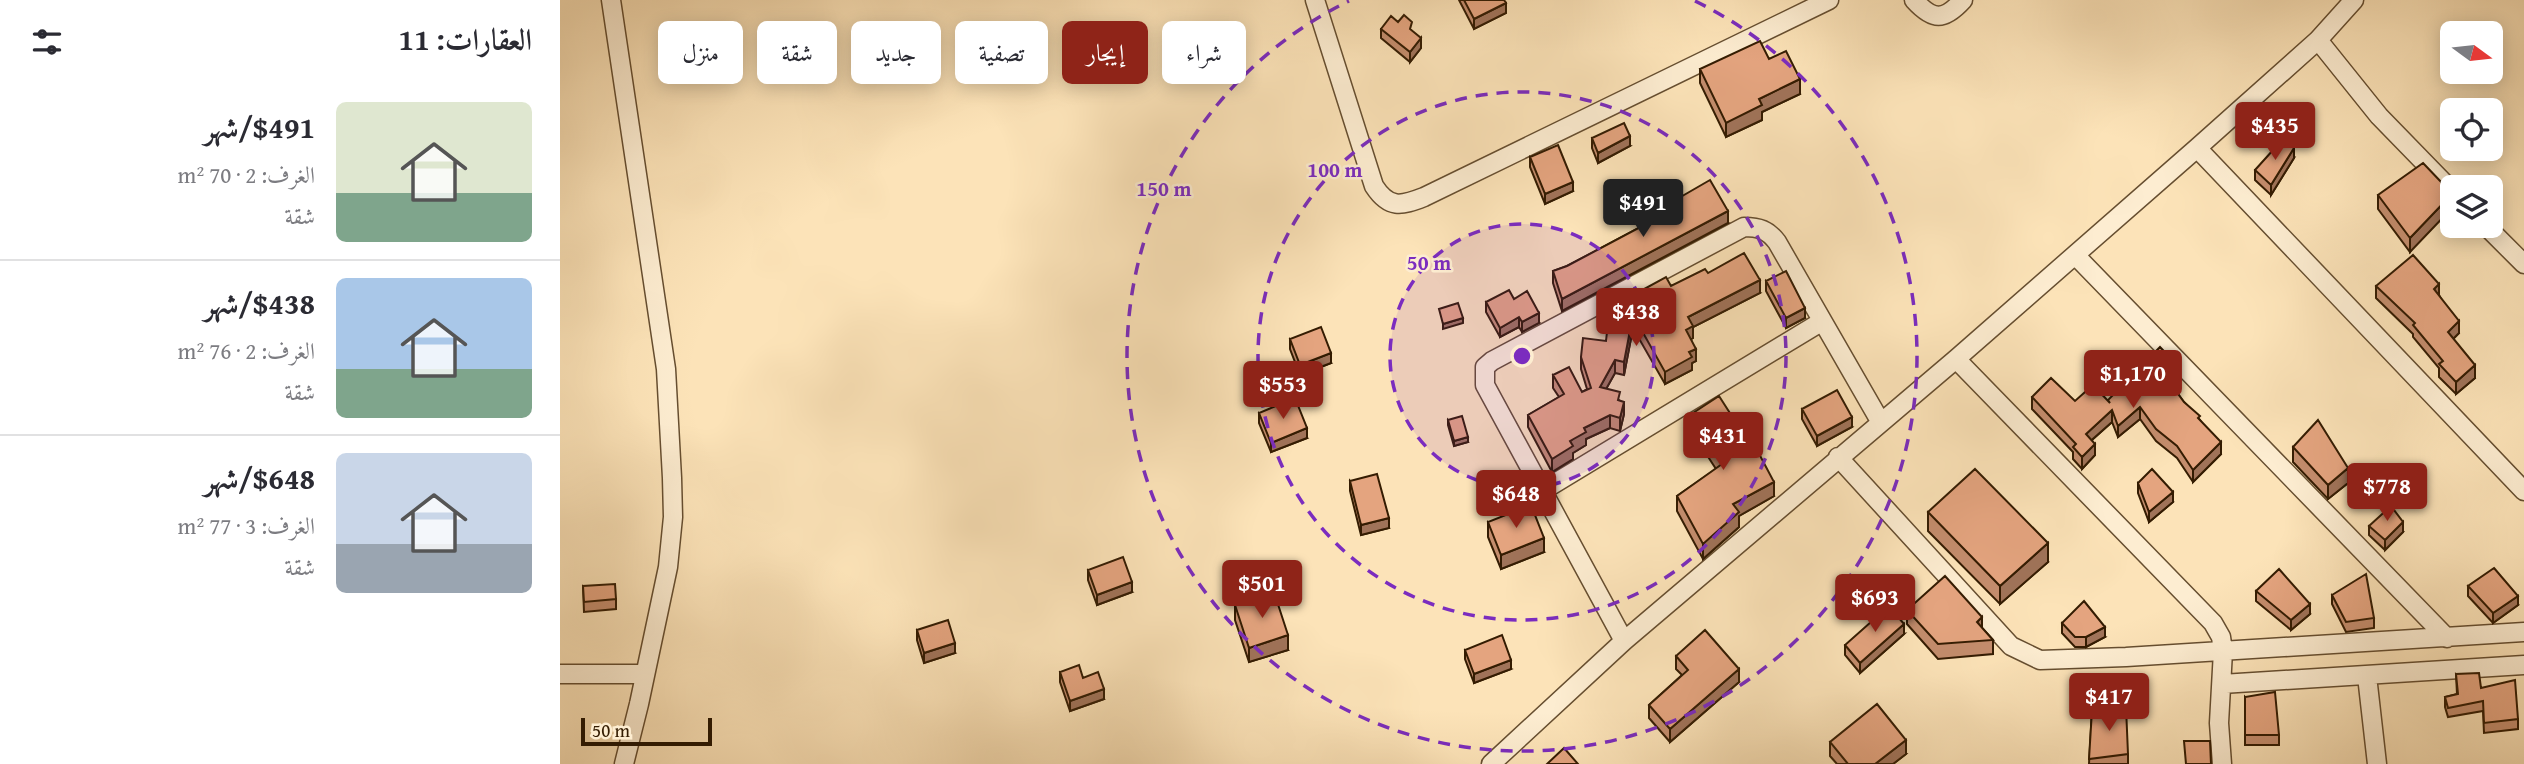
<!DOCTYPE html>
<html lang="ar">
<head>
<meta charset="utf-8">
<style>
	:root { --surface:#fff; --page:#f7f7f7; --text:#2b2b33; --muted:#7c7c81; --line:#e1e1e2; --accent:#8f2418 }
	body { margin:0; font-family:"Gentium Book Plus",Amiri,serif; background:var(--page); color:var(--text); direction:rtl; height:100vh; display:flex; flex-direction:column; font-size:26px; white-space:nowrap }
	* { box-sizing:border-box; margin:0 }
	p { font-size:23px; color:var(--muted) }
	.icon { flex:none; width:38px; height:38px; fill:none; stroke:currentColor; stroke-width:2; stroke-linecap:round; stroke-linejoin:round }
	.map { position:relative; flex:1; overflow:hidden; direction:ltr }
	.panel { display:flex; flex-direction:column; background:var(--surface); width:560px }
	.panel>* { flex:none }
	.hud { position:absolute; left:21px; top:21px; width:665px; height:63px; direction:rtl; display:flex; gap:14px }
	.needle { width:46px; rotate:105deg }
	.tools { position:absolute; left:1880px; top:21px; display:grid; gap:14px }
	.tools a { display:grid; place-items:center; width:63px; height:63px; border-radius:10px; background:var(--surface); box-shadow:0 4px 18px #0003; font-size:35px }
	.scale { position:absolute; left:21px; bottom:18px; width:131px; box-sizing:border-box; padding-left:7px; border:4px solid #341c02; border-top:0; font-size:19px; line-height:24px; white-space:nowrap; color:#341c02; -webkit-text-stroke:5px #fdedd1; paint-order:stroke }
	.price { position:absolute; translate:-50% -60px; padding:0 16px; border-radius:7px; background:var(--accent); color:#fff; font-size:23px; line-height:46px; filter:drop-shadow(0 2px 4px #0008) }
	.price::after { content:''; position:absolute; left:50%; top:42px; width:21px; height:16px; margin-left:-10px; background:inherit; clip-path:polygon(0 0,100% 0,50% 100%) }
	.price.on { background:#222; color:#fff }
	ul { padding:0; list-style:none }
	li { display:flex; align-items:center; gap:21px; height:175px; padding:0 28px }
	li+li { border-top:2px solid var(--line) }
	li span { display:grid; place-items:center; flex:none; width:196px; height:140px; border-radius:10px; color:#555 }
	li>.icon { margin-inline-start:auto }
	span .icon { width:84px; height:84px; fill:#fffc; stroke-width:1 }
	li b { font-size:30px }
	h2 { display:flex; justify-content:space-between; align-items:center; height:84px; padding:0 28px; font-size:30px }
	.pill { padding:0 24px; border-radius:10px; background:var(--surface); box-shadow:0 4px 18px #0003; font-size:24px; line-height:63px }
	.pill.on { background:var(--accent); color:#fff }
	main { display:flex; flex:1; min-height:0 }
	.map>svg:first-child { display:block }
</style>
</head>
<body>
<main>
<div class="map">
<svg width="1964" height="764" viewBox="0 0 1964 764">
	<rect width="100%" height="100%" fill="#fce3b8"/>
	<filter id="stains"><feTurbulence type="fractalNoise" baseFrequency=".00286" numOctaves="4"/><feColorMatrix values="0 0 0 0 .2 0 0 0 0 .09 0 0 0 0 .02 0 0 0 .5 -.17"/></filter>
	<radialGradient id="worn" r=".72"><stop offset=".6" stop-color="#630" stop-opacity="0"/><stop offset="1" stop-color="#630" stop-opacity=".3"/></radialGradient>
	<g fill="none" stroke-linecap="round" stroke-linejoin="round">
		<defs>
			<path id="street" d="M51,0l55,369 6,109 1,39 -5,50 -29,137 -15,60
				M755,0l59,186c15,23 27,20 50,11l405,-197
				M1354,0c19,21 30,21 49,0
				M1758,40l61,76 73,75
				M1637,148l327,343
				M1926,226l38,38
				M1515,255l372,383
				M1396,359l257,264 8,14 2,14 -4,72 3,41
				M1278,457l173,189 29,14 86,-3 398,-25
				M982,491l279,-169
				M1064,641l-139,-256v-18l7,-6 252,-134c15,0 24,3 33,15l103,179
				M0,674h84
				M1807,676l10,88
				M1662,684l302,-19
				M931,764l133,-123 332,-282 241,-211 121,-108 36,-40"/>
		</defs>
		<!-- street casing -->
		<use href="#street" stroke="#664e30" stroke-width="21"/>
		<!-- street -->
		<use href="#street" stroke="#fdedd1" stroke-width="18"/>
	</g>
	<!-- wall -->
	<path fill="#c48d6d" stroke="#341c02" stroke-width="2" d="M899,0h45l2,13 -32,16z
		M838,22l14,9 9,17 -11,14 -29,-24v-9z
		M1209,59l31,35 -38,18v8l-36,17 -26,-54v-14z
		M1032,138l38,8 -32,17 -6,-15z
		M970,157l43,34 -28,13 -15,-37z
		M1734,158l-23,37 -16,-15v-10z
		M1884,185l-34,67 -32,-43v-14z
		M1105,206l63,17 -166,88 -9,-28v-12l14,-5 98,-52z
		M1148,273l52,20 -67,34v11l-2,1 5,22 -4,2v7l-27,14 -32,-56 -9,47 -9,-2 -9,16 14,12 4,13 -4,17 -10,-3 -24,11v6l-13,8v6l-21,13 -24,-45v-12l31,-18 -6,-9v-13l29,17 5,-3 -6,-20v-12l25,-16 18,-30v-11l47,-14z
		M1206,281l39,37 -19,10 -20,-37z
		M1816,286l63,9 20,38 -6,6 22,39 -19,16 -17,-17v-9l-26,-31v-3l-37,-36z
		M926,302l53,21 -17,9 -3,-5 -19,10 -14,-25z
		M730,339l41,24 -31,12 -10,-26z
		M1617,376l-7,7 14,19 16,18 21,34 -28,28 -16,-24 -21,-17 -16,-22 -22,18 -6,-15 -20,18 3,15 -13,14 -9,-10v-7l-41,-43v-12l43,4 33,1z
		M1242,409l50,18 -35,19 -15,-27z
		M699,413l48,25 -36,14 -12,-29z
		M1130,415l84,81 -35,20v11l-36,32 -26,-48v-15l39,-27 -26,-40z
		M888,420l20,22 -14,4 -6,-21z
		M1733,447l55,36 -20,16 -35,-37z
		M790,481l39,47 -28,7 -11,-44z
		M1578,483l35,19 -24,20 -11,-29z
		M1368,512l120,50 -48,42 -72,-73z
		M928,522l56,30 -43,17 -13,-32z
		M1809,526l34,6 -18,18 -16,-15z
		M528,570l44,22 -35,13 -9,-25z
		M23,586l33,13v10l-32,3z
		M1908,586l50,19 -25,18 -25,-27z
		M1696,591l54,23 -19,16 -35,-29z
		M1772,595l42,23v10l-28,4 -14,-28z
		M675,605l53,45 -39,12 -14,-42z
		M1347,610l75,18 11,12v14l-55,5 -31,-35z
		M1502,623l43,14 -19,10h-11l-13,-14z
		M357,630l38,23 -31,10 -7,-23z
		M1344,634l-44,39 -15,-18v-10z
		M905,650l46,19 -37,14 -9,-24z
		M1116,656l63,26 -69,60 -21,-24v-13l33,-30 -6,-6z
		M500,672l23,6 21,21 -34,12 -10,-29z
		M1896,674l25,14 37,31v10l-34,4 -1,-22 -35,6 -3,-10v-10l12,-3z
		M1685,697l34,38v10h-34z
		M1532,710l36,44v10h-39z
		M1270,742l76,12 -13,10h-56l-7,-8z"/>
	<!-- shaded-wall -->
	<path fill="#a07359" stroke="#341c02" stroke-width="2" d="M946,3v10l-32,16v-10z
		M861,38v10l-11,14v-10z
		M1240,79v15l-38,18v8l-36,17v-14l33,-24z
		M1070,136v10l-32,17v-10z
		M1734,148v10l-23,37v-10z
		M1013,182v9l-28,13v-10z
		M1892,194v14l-42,44v-14z
		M1168,211v12l-166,88v-12z
		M1200,280v13l-67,34v11l-7,4v-12l2,-13z
		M1879,284v12l-5,-7z
		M1245,308v10l-19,10v-10z
		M979,313v10l-17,9v-10z
		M1073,315v13l-9,47v-13z
		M959,317v10l-19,10v-9z
		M903,318v5l-20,6v-5z
		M1899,321v12l-11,11v-12z
		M1136,349v12l-4,2v7l-27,14v-12l24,-20z
		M771,353v10l-31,12v-10z
		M1055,360v13l-15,27v-13z
		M1617,365v11l-12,11v-11z
		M1915,365v13l-19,16v-12z
		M1064,402v12l-4,17v-13z
		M1580,407v12l-22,18v-11z
		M1552,410v12l-26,23v-11z
		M1050,415v13l-24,11v6l-13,8v6l-21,13v-13l32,-31z
		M1292,417v10l-35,19v-10z
		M747,428v10l-36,14v-9z
		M908,437v5l-14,4v-5z
		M1661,442v12l-28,28v-12z
		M1535,444v11l-13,14v-12z
		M1788,468v15l-20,16v-14z
		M1214,482v14l-35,20v11l-36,32v-15l30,-40z
		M1613,492v10l-24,20v-10z
		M829,518v10l-28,7v-10z
		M1843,522v10l-18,18v-10z
		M984,538v14l-43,17v-14z
		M1488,543v19l-48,42v-18z
		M572,582v10l-35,13v-10z
		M1958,596v9l-25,18v-10z
		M1750,604v10l-19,16v-10z
		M1422,617v14l-5,-9z
		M1344,624v10l-44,39v-10z
		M1545,627v10l-19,10v-10z
		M728,635v15l-39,12v-14z
		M395,643v10l-31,10v-10z
		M951,660v9l-37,14v-9z
		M1179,669v13l-69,60v-13z
		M544,689v10l-34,12v-10z
		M1346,740v14l-13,10h-18z"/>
	<!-- building -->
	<path fill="#e4a47f" stroke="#341c02" stroke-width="2" d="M904,0h40l2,3 -32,16z
		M844,15l8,7 -2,7 11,9 -11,14 -29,-23 10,-13 7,6z
		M1200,41l9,18 17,-8 14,28 -41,20 3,6 -36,18 -26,-54z
		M1064,123l6,13 -32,17 -6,-15z
		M1723,139l11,9 -23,37 -16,-15z
		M998,145l15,37 -28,12 -15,-37z
		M1863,163l21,22 9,2h-1v7l-42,44 -32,-43z
		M1150,180l18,31 -166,88 -9,-28 14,-5 102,-54 -4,-6z
		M1184,253l16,27 -72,37 5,9 -7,4 10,19 -7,3 3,5 -27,15 -32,-57 -9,47 -9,-2 -15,27 20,5 -2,8 6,2 -4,16 -10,-3 -26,13 2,4 -16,9 3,5 -21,13 -24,-44 36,-21 -11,-19 16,-8 13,25 9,-4 -10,-31 2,-19 23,3 2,-18 20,-15 -4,-8 42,-23 5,9 34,-17 3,4z
		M1853,255l26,29 -5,5 25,32 -11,11 27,33 -19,17 -17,-18 4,-3 -30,-36 2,-2 -39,-37z
		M1226,271l19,37 -19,10 -20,-37z
		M949,290l5,9 13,-8 12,22 -17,9 -3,-5 -19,11 -14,-26z
		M898,303l5,15 -20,6 -4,-15z
		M761,327l10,26 -31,12 -10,-26z
		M1600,347l17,18 -12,11 19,26 16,14 -2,2 23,24 -28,28 -16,-24 -21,-17 -16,-22 -22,19 -6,-16 -26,24 9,10 -13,13 -9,-10 3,-3 -44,-47 19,-19 24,23 18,-16 17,18 -2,-3z
		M1277,390l15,27 -35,19 -15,-27z
		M1159,396l34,53 3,-1 18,34 -41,22 6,8 -36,32 -26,-48 45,-32 -32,-49z
		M735,398l12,30 -36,15 -12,-30z
		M902,416l6,21 -14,4 -6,-21z
		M1758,420l30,48 -20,17 -35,-38z
		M1415,469l73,74 -48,43 -72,-74z
		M1592,469l21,23 -24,20 -11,-29z
		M817,474l12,44 -28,7 -11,-44z
		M971,505l13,33 -43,17 -13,-33z
		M1831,506l12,16 -18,18 -16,-14z
		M563,557l9,25 -35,13 -9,-25z
		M1934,568l24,28 -25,17 -25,-27z
		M1719,569l31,35 -19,16 -35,-29z
		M1806,574l8,44 -28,4 -14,-27z
		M1385,576l37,41 -5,5 16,18 -55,4 -31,-34z
		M55,584l1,15 -32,3 -1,-16z
		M714,592l14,43 -39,13 -14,-43z
		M1524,601l21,26 -19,10h-11l-13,-14z
		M1329,606l15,18 -44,39 -15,-18z
		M388,620l7,23 -31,10 -7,-23z
		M1145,630l34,39 -69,60 -21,-24 39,-35 -12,-14z
		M942,635l9,25 -37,14 -9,-24z
		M519,665l4,13 15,-6 6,17 -34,12 -10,-29z
		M1919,673l2,15 34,-8 3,39 -34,4 -1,-22 -35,7 -3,-11 13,-3 -2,-20z
		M1715,692l4,43h-34v-38z
		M1317,704l29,36 -31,24h-27l-18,-22z
		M1566,707l2,47 -39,5 3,-49z
		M1624,741h26l1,23h-25z
		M1004,748l14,16h-31z"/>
	<!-- distance rings -->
	<circle cx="962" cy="356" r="132" fill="#7b2cbf" fill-opacity=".12"/>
	<g fill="none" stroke="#7b2cbf" stroke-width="3.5" stroke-dasharray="12 9">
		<circle cx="962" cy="356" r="132"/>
		<circle cx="962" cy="356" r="264"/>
		<path d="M1135 1A395 395 0 1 1 789 1"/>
	</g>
	<circle cx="962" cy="356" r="10" fill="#7b2cbf" stroke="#fdedd1" stroke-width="3.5"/>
	<g font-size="21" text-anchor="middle" font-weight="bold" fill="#7b2cbf" stroke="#fdedd1" stroke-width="5" stroke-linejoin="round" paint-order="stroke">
		<text x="775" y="177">100 m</text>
		<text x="604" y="196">150 m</text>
		<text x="869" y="270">50 m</text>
	</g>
	<rect width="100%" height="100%" filter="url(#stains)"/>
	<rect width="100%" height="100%" fill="url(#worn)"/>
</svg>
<div class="tools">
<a><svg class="needle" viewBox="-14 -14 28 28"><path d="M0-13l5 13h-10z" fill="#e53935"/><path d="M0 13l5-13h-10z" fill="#7c7c81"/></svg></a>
<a><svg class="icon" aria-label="locate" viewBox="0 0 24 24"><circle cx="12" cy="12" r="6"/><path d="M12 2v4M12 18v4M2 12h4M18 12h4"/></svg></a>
<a><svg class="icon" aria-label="layers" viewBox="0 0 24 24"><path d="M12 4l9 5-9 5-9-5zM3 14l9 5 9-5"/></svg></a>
</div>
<div class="scale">50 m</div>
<b class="price" style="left:1715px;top:162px">$435</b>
<b class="price on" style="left:1083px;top:239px">$491</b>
<b class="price" style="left:1076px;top:348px">$438</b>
<b class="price" style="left:1573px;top:410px">$1,170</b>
<b class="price" style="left:723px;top:421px">$553</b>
<b class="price" style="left:1163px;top:472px">$431</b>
<b class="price" style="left:1827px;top:523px">$778</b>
<b class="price" style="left:956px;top:530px">$648</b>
<b class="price" style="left:702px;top:620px">$501</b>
<b class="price" style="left:1315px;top:634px">$693</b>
<b class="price" style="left:1549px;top:733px">$417</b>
<div class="hud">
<a class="pill">شراء</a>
<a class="pill on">إيجار</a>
<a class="pill">تصفية</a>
<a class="pill">جديد</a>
<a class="pill">شقة</a>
<a class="pill">منزل</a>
</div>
</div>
<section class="panel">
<h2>العقارات: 11<svg class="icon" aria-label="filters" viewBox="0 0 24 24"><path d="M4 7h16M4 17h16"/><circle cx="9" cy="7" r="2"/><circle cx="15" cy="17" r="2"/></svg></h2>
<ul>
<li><span style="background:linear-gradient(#dfe7d0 65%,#7fa58c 0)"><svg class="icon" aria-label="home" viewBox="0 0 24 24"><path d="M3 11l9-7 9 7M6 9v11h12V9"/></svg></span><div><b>$491/شهر</b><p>الغرف: 2 · 70 m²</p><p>شقة</p></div></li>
<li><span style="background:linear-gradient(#a9c7e8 65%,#7fa58c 0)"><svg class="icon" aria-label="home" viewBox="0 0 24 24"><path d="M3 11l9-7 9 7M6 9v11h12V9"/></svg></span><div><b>$438/شهر</b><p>الغرف: 2 · 76 m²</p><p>شقة</p></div></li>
<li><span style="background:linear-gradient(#c9d6e8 65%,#9aa5b1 0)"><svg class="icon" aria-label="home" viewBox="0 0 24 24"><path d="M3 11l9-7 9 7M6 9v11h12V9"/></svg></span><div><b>$648/شهر</b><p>الغرف: 3 · 77 m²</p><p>شقة</p></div></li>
</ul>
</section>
</main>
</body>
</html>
